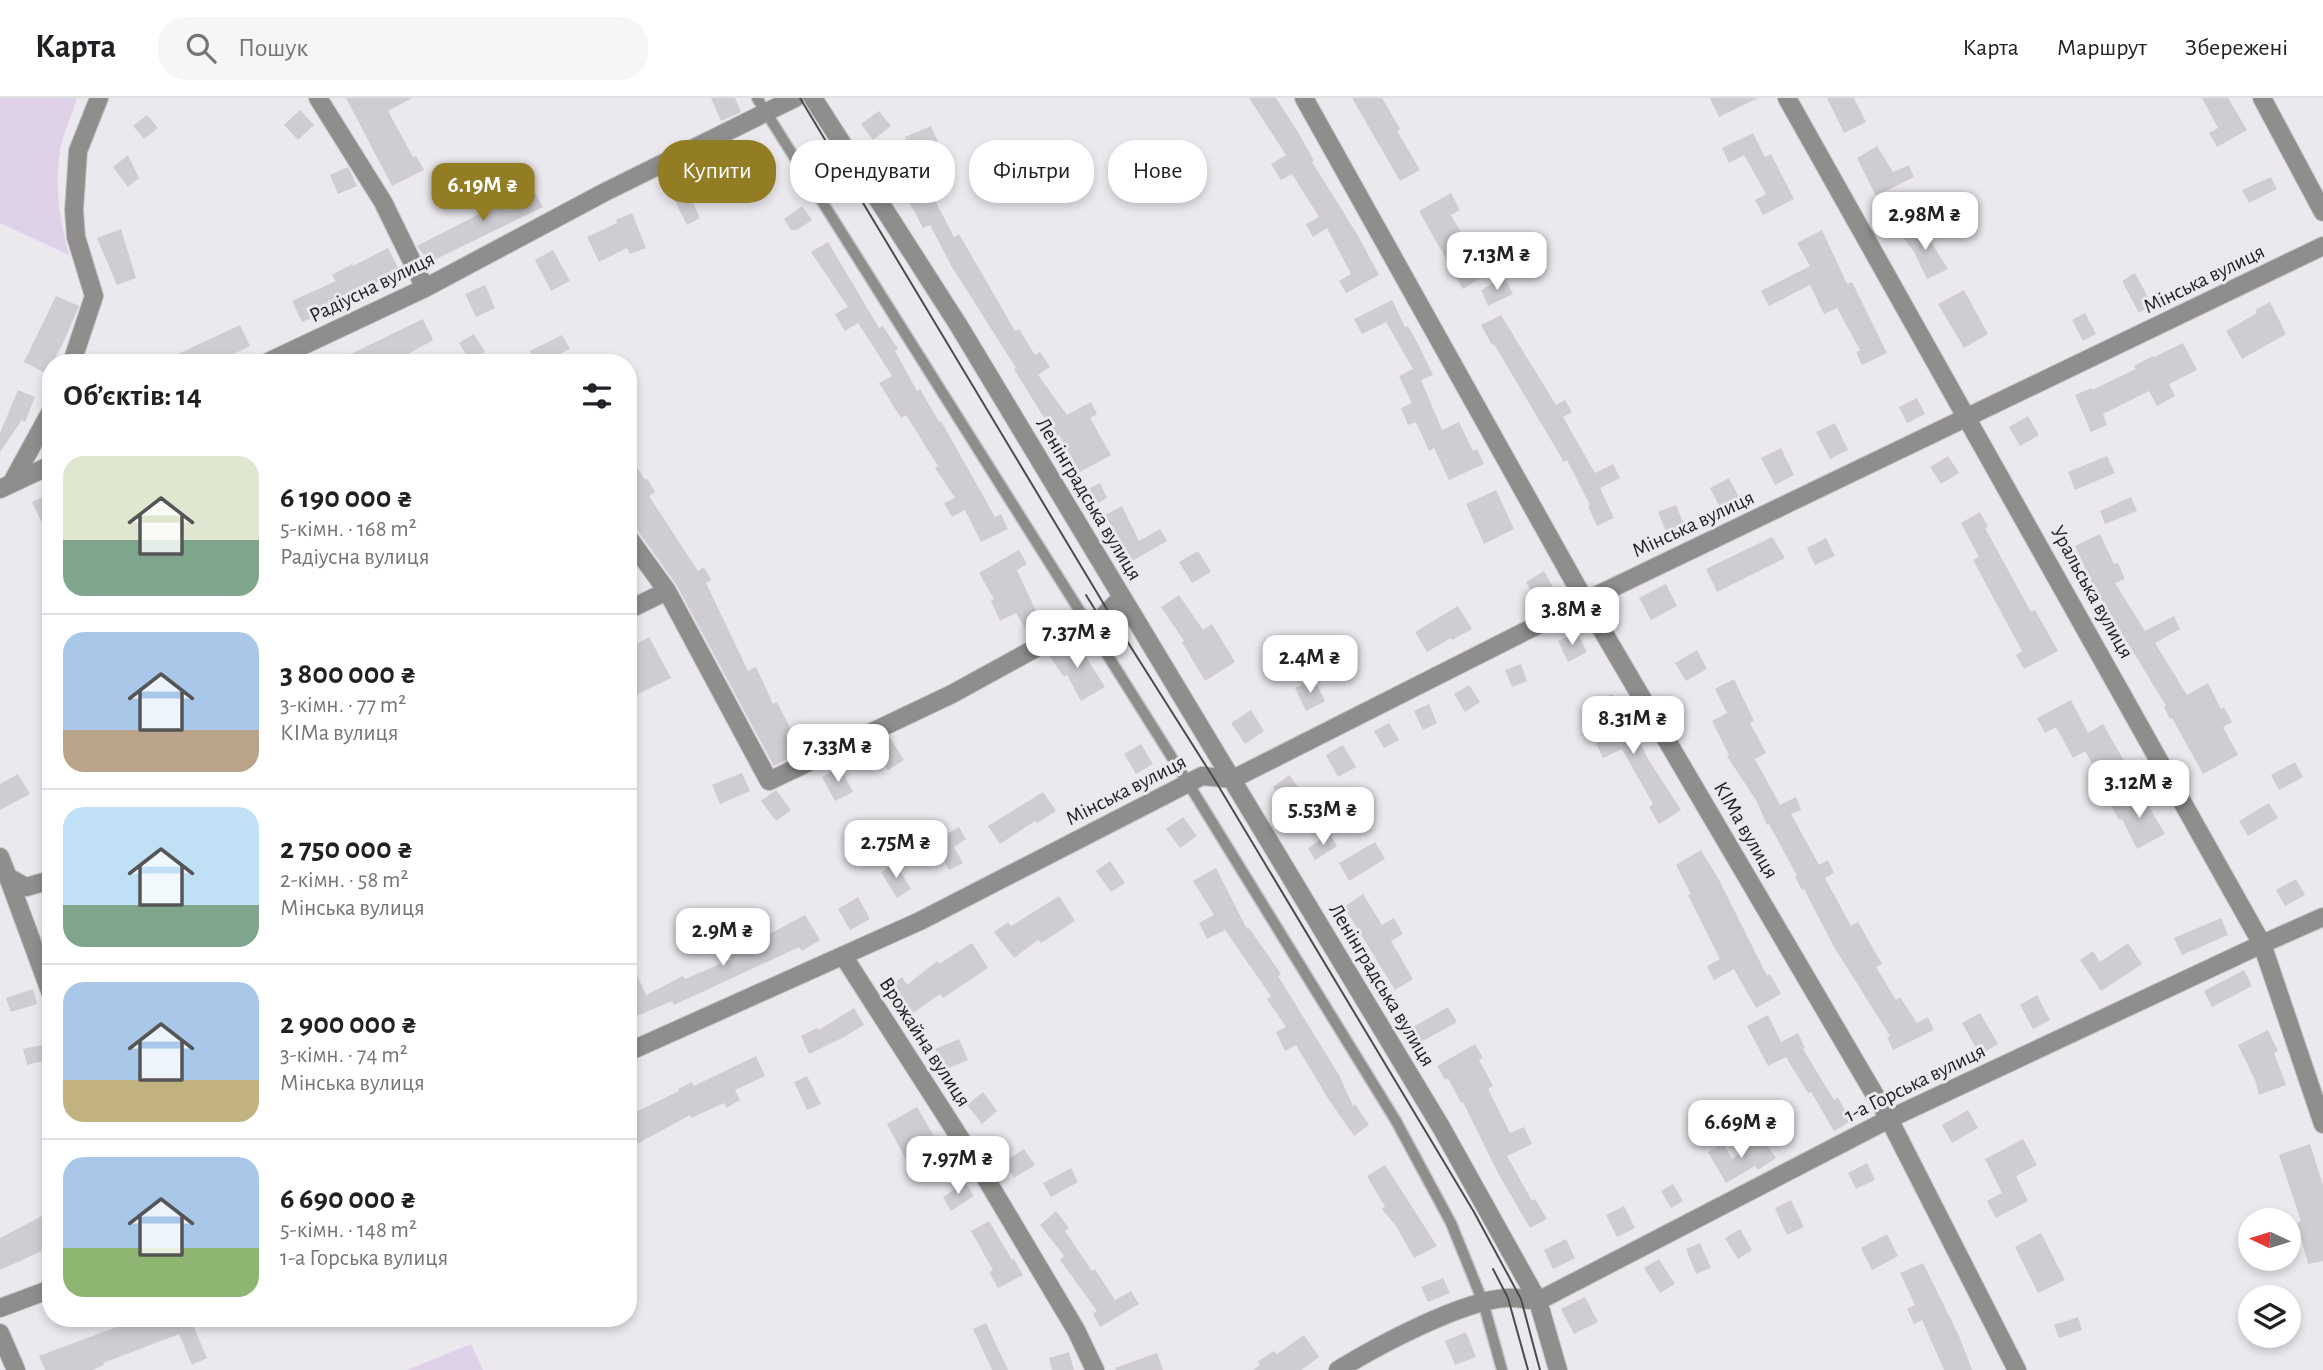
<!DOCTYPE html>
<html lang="uk">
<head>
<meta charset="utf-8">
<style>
	:root { --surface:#fff; --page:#f6f6f6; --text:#202124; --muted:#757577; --line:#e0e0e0; --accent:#937d24 }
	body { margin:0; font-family:"Alegreya Sans",sans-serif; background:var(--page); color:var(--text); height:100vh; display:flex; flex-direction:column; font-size:26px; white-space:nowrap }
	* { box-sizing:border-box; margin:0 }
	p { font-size:23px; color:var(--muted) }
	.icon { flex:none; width:38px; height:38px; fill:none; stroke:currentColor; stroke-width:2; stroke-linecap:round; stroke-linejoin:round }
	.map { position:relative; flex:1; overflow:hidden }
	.drawer { position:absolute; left:42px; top:256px; width:595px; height:973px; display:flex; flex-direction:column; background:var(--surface); border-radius:28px; box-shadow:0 4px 10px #0003 }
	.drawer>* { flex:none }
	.top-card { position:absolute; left:658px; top:42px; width:665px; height:63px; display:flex; gap:14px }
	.needle { width:46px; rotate:274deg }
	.tools { position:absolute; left:2238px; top:1110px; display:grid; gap:14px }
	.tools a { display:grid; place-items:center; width:63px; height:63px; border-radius:50%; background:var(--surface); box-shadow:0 4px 10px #0003; font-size:35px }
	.price { position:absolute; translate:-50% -60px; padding:0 16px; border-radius:14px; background:#fff; color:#222; font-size:23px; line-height:46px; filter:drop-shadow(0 2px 4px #0008) }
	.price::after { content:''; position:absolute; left:50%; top:42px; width:21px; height:16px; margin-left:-10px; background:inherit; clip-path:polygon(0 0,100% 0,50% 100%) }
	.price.active { background:var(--accent); color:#fff }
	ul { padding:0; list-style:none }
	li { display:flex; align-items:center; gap:21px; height:175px; padding:0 21px }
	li+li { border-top:2px solid var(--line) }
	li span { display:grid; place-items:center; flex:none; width:196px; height:140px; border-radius:21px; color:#555 }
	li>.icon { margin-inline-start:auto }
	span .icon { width:84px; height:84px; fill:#fffc; stroke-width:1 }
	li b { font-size:30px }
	h2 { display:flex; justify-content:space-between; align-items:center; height:84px; padding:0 21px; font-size:30px }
	.tag { padding:0 24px; border-radius:28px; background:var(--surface); box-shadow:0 4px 10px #0003; font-size:24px; line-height:63px }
	.tag.active { background:var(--accent); color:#fff }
	header { display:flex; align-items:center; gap:42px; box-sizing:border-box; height:98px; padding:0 35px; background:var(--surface); border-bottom:2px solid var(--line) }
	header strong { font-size:33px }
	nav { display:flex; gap:38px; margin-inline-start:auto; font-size:24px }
	.search { width:490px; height:63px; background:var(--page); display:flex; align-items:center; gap:18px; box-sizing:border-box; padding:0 24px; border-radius:28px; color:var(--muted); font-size:26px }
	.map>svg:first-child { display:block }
</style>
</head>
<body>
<header>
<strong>Карта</strong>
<div class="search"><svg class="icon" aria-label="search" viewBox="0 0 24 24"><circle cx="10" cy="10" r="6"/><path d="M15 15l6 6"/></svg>Пошук</div>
<nav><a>Карта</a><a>Маршрут</a><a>Збережені</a></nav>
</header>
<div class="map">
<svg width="2323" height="1272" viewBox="0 0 2323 1272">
	<rect width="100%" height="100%" fill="#ebe8ee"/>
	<!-- green -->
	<path fill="#dfd1e8" d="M0,0h77c-5,17 -14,35 -17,53 -6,35 0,70 9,104l-69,-32z
		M471,1246l12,26h-76z"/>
	<!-- building -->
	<path fill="#d0cdd2" d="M346,0h66l-24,13 25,46 3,-1 8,14 -32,16z
		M711,0h24l6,14 -20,9z
		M1249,0h27l22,34 16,29 -2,1 45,72 22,41 -33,18 -7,-12 12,-7 -24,-46 -14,9 -7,-13 13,-7 -27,-43 -11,6 -10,-16 15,-9z
		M1352,0h30l18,31 -3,2 23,39 -20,11z
		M1710,0h48l-39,19z
		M1827,0h27l12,24 -22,11z
		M2202,0h26l19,32 -30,17 -8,-14 9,-5z
		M300,12l14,15 -16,15 -14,-15z
		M879,13l12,15 -18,14 -12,-16z
		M147,17l11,13 -14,11 -11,-13z
		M931,28l7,16 -26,11 -7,-16z
		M1753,35l12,24 6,-3 23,45 -31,16 -8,-15 11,-6 -22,-39 -15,8 -7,-15z
		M765,48l12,21 -19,10 -12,-21z
		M1877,48l16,26 16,-7 5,12 -38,19 -19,-38z
		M128,57l11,23 -11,9 -15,-20z
		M926,66l11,16 -9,7 26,50 5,-3 56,97 4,-2 16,26 5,-3 10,15 -12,8 29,40 24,-13 6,12 -7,4 21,37 -31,17 -21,-37 -3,2 -42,-68 2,-1 -64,-101 -22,-42 -7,3 -7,-13h1l-20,-30z
		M348,69l9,19 -19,8 -8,-19z
		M2271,79l6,12 -28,14 -7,-13z
		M530,86l13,23 -113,55 -11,-13 -2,-3 66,-34 -2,-4 16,-8 2,2z
		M684,86l16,34 -13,7 -17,-34z
		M1451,95l9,17 -9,5 16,28 -5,3 19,32 -18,11 -44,-78z
		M802,108l10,14 -15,10h-6l-7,-11z
		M632,115l14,35 -16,6 -3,-6 -28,14 -12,-25 30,-14 -1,-3z
		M1920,127l28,44 -21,10 -13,-27 -12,-16z
		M121,131l15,49 -19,7 -20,-47z
		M1822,132l25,54 5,-2 35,71 -25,12 -6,-13 4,-2 -23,-42 -13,6 -14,-29 -41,21 -8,-15 49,-25 -13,-23z
		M828,144l51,86 4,-2 15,23 -3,2 22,40 3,-2 19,33 2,-1 54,96 6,-3 7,15 -27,13 -16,-32 -13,7 -8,-14 11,-5 -20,-30 3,-2 -32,-51 -5,3 -22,-35 13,-7 -34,-53 -13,8 -10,-17 13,-7 -37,-55z
		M388,150l13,26 -14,7 -1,-3 -56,32 -28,12 -10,-21 44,-20 -4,-6 20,-11 1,2z
		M553,152l17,31 -19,10 -16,-31z
		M2135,175l17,32 -13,8 -17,-32z
		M1504,179l9,17 -25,12 -7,-16z
		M485,187l10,23 -19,9 -11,-23z
		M1964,192l24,44 -24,14 -26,-44z
		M56,198l23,10 -16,37 -10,19h-2l-4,12 -23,-12z
		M1392,202l13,27 3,-1 11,20 14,29 -12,5 21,50 17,-8 14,29 4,-2 7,15 -35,16 -15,-32 -5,3 -13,-29 -8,3 -7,-17 11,-5 -13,-27 14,-7 -27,-47 -24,12 -8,-15z
		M2270,204l16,32 -44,25 -16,-28 31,-18 -2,-3z
		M2085,215l11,21 -13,7 -11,-21z
		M1501,217l55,90 9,-5 7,12 -9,5 32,56 18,-9 7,14 -20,10 14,30 -17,8 -9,-20 2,-1 -23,-45 -3,2 -70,-118 -2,1 -11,-20z
		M423,221l10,21 -32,18 -9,4h-58z
		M240,227l10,21 -33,16h-56z
		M474,236l11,18 -15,9 -11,-18z
		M562,237l8,14 -27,13h-8l-5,-11z
		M2183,245l14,27 -28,14 6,12 -18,10 -8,-15 -46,23 4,11 -16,7 -16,-37 17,-7v2l44,-21 -2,-3 19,-10 1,1z
		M18,292l17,7 -10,25 -3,-2 -22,32v-19z
		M1917,300l8,16 -18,9 -8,-16z
		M2028,318l11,19 -19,11 -11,-19z
		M1835,325l13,27 -18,9 -14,-27z
		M1781,350l13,27 -19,10 -14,-27z
		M628,354l17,28 2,-2 8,14 -6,4 49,75 6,-4 7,13 -5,3 42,88 8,-4 17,37 4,-2 25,50 -28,14 -97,-180 -49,-69z
		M1948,358l11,17 -18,11 -11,-17z
		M2107,358l8,17 -40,17 -7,-18z
		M1729,380l12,23 -19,10 -12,-23z
		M1100,385l7,15 -13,7 -8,-15z
		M1496,392l18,39 -30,15 -18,-40z
		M51,395v49l-19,-40z
		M2131,399l6,14 -32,13 -5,-13z
		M1676,407l9,22 -18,7 -9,-22z
		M1122,408l17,35 21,-12 7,12 -35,20 -27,-46z
		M1980,414l8,15 -3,1 46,84 4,-2 23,41 -34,18 -8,-14 6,-4 -49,-91 6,-3 -18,-34z
		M2100,436l14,30 4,-1 7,16 -10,4 30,48 29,-15 6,13 -25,14 32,52 21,-12 13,26 3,-2 8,15 -9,5 15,28 -35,19 -31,-56 -2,1 -6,-12 2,-1 -72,-119 -19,-41z
		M1772,439l13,21 -68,34 -11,-23z
		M1826,440l9,18 -20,9 -8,-17z
		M1019,452l8,14 -10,6 23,50 16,-9 5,10 -30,17 -15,-25 -16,8 -9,-20 3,-2 -15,-26z
		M1198,453l13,21 -19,11 -13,-21z
		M1544,473l11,20 -18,10 -11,-19z
		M1666,486l11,22 -26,14 -12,-22z
		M1179,497l24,35 9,-6 23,38 -30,19 -23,-39 2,-1 -23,-34z
		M1458,508l14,23 -20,11 -1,-2 -24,14 -12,-20z
		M1577,534l10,20 -19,10 -10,-21z
		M649,539l22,41 -43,21v-51z
		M1075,542l30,47 -24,14 -14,-26 -3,2 -16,-23z
		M1697,552l10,19 -21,12 -11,-18z
		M1521,566l6,17 -15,6 -7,-17z
		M1314,581l11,22 -19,10 -11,-23z
		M1734,581l20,42 -4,2 16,30 -11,6 25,46 16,-8 5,13 -10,4 28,51 9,-5 6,13 -9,5 26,48 7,-4 24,42 -6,3 20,33 4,-3 17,26 11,-6 6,13 -41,20 -6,-13 3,-1 -56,-89 -30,-58 -2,1 -7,-13 2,-1 -28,-52 -2,1 -10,-23 -30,-46 2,-1 -17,-34 15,-8 -12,-24z
		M1469,587l11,17 -15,10 -11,-18z
		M1612,596l16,33 3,-2 17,34 33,51 -22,14 -10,-17 4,-3 -31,-55 -19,9 -7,-15 10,-5 -16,-33z
		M2071,602l17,33 15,-9 24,42 -25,15 -17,-30 -12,7 -17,-31 -11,6 -8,-15z
		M1429,606l8,19 -14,7 -9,-19z
		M1251,612l13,21 -19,13 -14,-21z
		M1389,625l10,17 -15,8 -10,-17z
		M890,640l14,22 -16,10 -14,-22z
		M1141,646l12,20 -17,10 -12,-20z
		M1343,647l13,22 -18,10 -12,-22z
		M2295,664l8,15 -24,13 -8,-15z
		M840,669l13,25 -18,9 -13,-24z
		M742,675l8,18 -30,13 -8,-19z
		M18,676l12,20 -30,16v-26z
		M1289,677l14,18 -16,12 -14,-18z
		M776,692l15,20 -15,11 -15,-20z
		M1043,694l13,19 -19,12 -2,-2 -35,23 -12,-18z
		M2140,694l25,42 -28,15 -15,-30 -3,1 -7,-13z
		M2269,705l9,15 -30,18 -9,-15z
		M1183,719l14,19 -17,12 -14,-19z
		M959,729l7,12 -12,8 9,16 -14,7 -16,-28z
		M1330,736l7,12 -22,14 -7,-12z
		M1375,744l10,17 -36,22 -10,-18z
		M1701,752l18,30 48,96 3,-2 11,20 -25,14 -22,-39 -20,11 -7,-14 13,-7 -32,-64 3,-1 -15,-29z
		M1110,763l15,22 -14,9 -15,-21z
		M895,765l16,26 -14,9 -16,-26z
		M1216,770l31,61 2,-1 32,46 -3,2 61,99 14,31 2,-2 14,21 -15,11 -25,-36 -33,-55 -11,6 -9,-19 10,-5 -19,-28 4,-3 -46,-66 -18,9 -8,-16 15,-8 -21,-34z
		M2296,781l9,16 -20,11 -9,-16z
		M1363,796l19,31 12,-7 9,16 -12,7 22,38 -18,11 -51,-83z
		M1059,798l16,25 -34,22 -3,-3 -24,18 -20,-26 14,-10 3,4z
		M858,799l12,22 -20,11 -12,-21z
		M805,817l15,25 -18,11 -3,-4 -125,58 -2,-4 -35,15 -9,-20v-41l18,40 37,-19 2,3 47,-20 -2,-3 29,-13 -2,-2z
		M2221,820l7,17 -46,20 -8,-17z
		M972,845l16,25 -45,30 -3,-4 -31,22 -21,-29 14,-10 5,8 30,-24 2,3z
		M2128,845l14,21 -41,27 -21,-31 13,-9 7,11z
		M2244,872l8,16 -40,21 -8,-16z
		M33,891l4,15 -26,8 -5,-14z
		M2037,897l13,25 -17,9 -13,-24z
		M1448,909l9,15 -36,20 -8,-15z
		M854,910l10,17 -20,12 -35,17 -8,-18 16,-8 2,2z
		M1980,915l18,31 -18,11 -18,-32z
		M1768,917l13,27 17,-9 7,15 -2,1 31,51 4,-2 13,23 -17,10 -23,-39 -3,1 -22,-36 -18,9 -21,-40z
		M2268,932l10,21 -4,2 12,32 -27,10 -4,-15 -17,-35z
		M959,941l9,21 -24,10 -9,-21z
		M51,945v16l-24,6 -4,-16z
		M1475,946l8,14 -4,2 14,26 -5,3 22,44 14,-6 8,17 -25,12 25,45 3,-2 12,20 -17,9 -32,-55 -35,-71 -2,1 -13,-25 -3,2 -8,-14z
		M756,958l9,20 -30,14 5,10 -14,8 -2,-5 -33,15 -1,-3 -62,34v-33l51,-25 -1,-2 14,-7 2,4z
		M807,978l14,28 -14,6 -13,-28z
		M983,994l14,19 -15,13 -15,-19z
		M917,1009l29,50 -32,18 -27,-51z
		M1968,1012l10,18 -26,15 -10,-18z
		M1762,1040l14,20 -18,12 -3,-4 -29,17 -18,-31 15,-9 9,16z
		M2023,1041l14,26 -21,11 12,25 -32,17 -9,-17 15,-8 -17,-34z
		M2310,1046l13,41v76l-15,3 -11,-41 4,-2 -22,-66z
		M1024,1051l11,16 -21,13 -10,-16z
		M1867,1065l8,17 -19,9 -8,-16z
		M1385,1067l52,81 -23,12 -18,-32 -14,-17 3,-2 -18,-31z
		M1071,1070l7,14 -27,15 -8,-14z
		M965,1084l9,14 -23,15 -8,-14z
		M1673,1086l10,17 -12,7 -10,-17z
		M1791,1102l13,27 -17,8 -12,-27z
		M1624,1108l11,22 -18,9 -11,-22z
		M1056,1113l13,17 -4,3 27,40 3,-2 20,31 16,-9 8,13 -39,23 -7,-13 4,-3 -37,-51 4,-4 -24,-31z
		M42,1118l9,20v11l-51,23v-32z
		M989,1123l23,39 2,-1 9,16 -25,13 -9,-16 4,-2 -22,-39z
		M1740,1131l12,21 -14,9 -13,-21z
		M2041,1135l24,47 -27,13 -23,-46z
		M1887,1136l11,22 -26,14 -11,-22z
		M1566,1141l9,19 -22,11 -9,-19z
		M1700,1145l11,25 -15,6 -10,-25z
		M1659,1161l16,25 -15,9 -16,-25z
		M1923,1165l36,73 13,34h-28l-22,-50 -8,4 -7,-15 8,-4 -15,-32z
		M1443,1180l7,15 -22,9 -7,-15z
		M1585,1199l13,25 -24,12 -13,-25z
		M2078,1219l4,13 -23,8 -5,-13z
		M141,1220h49l17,40 -15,7 -13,-31 -76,29 1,2 -12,5h-47l-6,-14z
		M986,1225l22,47h-16l-19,-41z
		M1466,1234l10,25 -21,8 -10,-24z
		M1304,1237l15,22 -18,13h-48l7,-5 -2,-4 16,-10 3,3z
		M1069,1254l5,18h-22l-3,-12z
		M1157,1255l6,17h-47l-1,-2z"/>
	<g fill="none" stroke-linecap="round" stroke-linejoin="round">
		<defs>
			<path id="service" d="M757,0l431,685 208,338 55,102 32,79 19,68"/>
			<path id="minor" d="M318,0l65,104 42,86
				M813,0l146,228 482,801 97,174 20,69
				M1787,0l475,846 61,180
				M2262,0l61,114
				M72,264l22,-66 -18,-59 -2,-27 4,-59 21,-53
				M268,264l157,-74 180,-96 190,-94
				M11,386l40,-73
				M0,391l51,-24
				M628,439l39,54
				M628,512l39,-19 102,190 183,-87 133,-73 15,-2 22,-22
				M0,759l8,20 18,10 25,-7
				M8,779l43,117
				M844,859l141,220 91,153 19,40
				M628,954l292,-131 282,-145 31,3 352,-178 738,-355
				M0,1210l51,-19
				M0,1235l16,37
				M1338,1272c39,-24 123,-69 168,-72 10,-1 21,2 32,3l351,-182 373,-175 61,-27"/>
			<path id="tertiary" d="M1304,0l281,503 304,518 128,251"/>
		</defs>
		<!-- service casing -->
		<use href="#service" stroke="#c7c4c9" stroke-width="13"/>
		<!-- minor casing -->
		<use href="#minor" stroke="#c7c4c9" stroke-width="20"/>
		<!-- tertiary casing -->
		<use href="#tertiary" stroke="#c7c4c9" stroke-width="20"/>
		<!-- service -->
		<use href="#service" stroke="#8f8e8c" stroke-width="10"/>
		<!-- minor -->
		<use href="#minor" stroke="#8f8e8c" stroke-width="18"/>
		<!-- tertiary -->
		<use href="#tertiary" stroke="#8f8e8c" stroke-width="18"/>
		<!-- tram -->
		<path stroke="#4c4b4e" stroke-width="2" d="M800,0l308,513 105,166 261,435 47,87 19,71
			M1086,497l31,50
			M1493,1171l15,29 20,72"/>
	</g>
	<g text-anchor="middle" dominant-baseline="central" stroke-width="6" stroke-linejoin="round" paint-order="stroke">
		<!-- street labels -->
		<g font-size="21" fill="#222123" stroke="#ebe8ee">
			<text transform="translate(2204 181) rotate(-26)">Мінська вулиця</text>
			<text transform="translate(372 189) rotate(-26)">Радіусна вулиця</text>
			<text transform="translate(1089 401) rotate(59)">Ленінградська вулиця</text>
			<text transform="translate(1693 426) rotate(-25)">Мінська вулиця</text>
			<text transform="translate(2092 494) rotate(61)">Уральська вулиця</text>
			<text transform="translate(1126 692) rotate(-27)">Мінська вулиця</text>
			<text transform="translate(1746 732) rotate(60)">КІМа вулиця</text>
			<text transform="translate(1382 887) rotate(59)">Ленінградська вулиця</text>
			<text transform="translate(925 944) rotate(57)">Врожайна вулиця</text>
			<text transform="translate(1915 985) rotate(-26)">1-а Горська вулиця</text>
		</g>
	</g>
</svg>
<div class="tools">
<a><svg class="needle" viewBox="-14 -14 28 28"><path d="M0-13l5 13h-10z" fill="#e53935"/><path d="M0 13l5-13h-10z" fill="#757577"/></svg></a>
<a><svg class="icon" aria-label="layers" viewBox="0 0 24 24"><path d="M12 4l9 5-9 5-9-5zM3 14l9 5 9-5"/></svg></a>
</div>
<b class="price active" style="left:483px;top:125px">6.19M ₴</b>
<b class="price" style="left:1925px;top:154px">2.98M ₴</b>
<b class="price" style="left:1497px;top:194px">7.13M ₴</b>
<b class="price" style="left:1572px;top:549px">3.8M ₴</b>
<b class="price" style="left:1077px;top:572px">7.37M ₴</b>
<b class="price" style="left:1310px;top:597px">2.4M ₴</b>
<b class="price" style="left:1633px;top:658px">8.31M ₴</b>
<b class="price" style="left:838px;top:686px">7.33M ₴</b>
<b class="price" style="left:2139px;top:722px">3.12M ₴</b>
<b class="price" style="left:1323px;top:749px">5.53M ₴</b>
<b class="price" style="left:896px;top:782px">2.75M ₴</b>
<b class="price" style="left:723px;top:870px">2.9M ₴</b>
<b class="price" style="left:1741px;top:1062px">6.69M ₴</b>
<b class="price" style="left:958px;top:1098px">7.97M ₴</b>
<div class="top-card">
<a class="tag active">Купити</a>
<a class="tag">Орендувати</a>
<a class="tag">Фільтри</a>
<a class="tag">Нове</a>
</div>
<section class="drawer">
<h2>Об’єктів: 14<svg class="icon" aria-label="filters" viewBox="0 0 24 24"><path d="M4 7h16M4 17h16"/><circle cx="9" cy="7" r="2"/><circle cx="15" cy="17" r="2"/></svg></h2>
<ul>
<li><span style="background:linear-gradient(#dfe7d0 60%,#7fa58c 0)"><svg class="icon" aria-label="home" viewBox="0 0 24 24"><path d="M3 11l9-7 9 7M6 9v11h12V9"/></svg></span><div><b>6 190 000 ₴</b><p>5-кімн. · 168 m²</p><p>Радіусна вулиця</p></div></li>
<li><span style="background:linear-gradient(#a9c7e8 70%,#b9a48a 0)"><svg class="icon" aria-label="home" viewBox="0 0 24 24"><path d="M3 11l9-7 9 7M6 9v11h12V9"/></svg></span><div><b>3 800 000 ₴</b><p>3-кімн. · 77 m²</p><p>КІМа вулиця</p></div></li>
<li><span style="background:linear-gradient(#bfe0f5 70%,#7fa58c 0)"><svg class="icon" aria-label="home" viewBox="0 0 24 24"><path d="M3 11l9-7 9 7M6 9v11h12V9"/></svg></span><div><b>2 750 000 ₴</b><p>2-кімн. · 58 m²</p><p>Мінська вулиця</p></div></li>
<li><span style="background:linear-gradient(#a9c7e8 70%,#c2b280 0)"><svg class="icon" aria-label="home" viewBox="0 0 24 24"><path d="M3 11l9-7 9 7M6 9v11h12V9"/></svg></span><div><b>2 900 000 ₴</b><p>3-кімн. · 74 m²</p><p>Мінська вулиця</p></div></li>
<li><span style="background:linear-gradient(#a9c7e8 65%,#8fb573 0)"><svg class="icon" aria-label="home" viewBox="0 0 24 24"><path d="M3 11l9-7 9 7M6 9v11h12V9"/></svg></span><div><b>6 690 000 ₴</b><p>5-кімн. · 148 m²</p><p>1-а Горська вулиця</p></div></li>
</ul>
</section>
</div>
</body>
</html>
